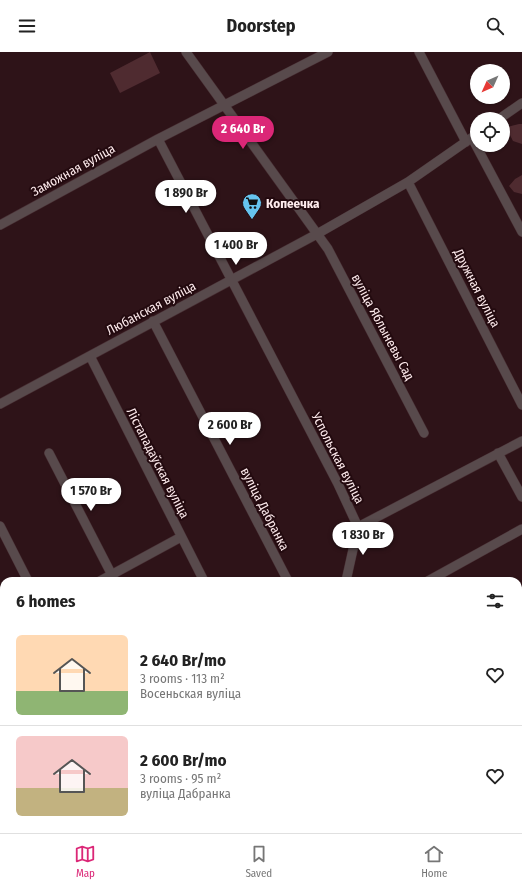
<!DOCTYPE html>
<html lang="en">
<head>
<meta charset="utf-8">
<style>
	:root { --surface:#fff; --page:#f2f2f2; --text:#222; --muted:#767676; --line:#e0e0e0; --accent:#db2777 }
	body { margin:0; font-family:"Fira Sans Condensed",sans-serif; background:var(--page); color:var(--text); height:100vh; display:flex; flex-direction:column; font-size:15px; white-space:nowrap }
	* { box-sizing:border-box; margin:0 }
	p { font-size:13px; color:var(--muted) }
	.icon { flex:none; width:22px; height:22px; fill:none; stroke:currentColor; stroke-width:2; stroke-linecap:round; stroke-linejoin:round }
	.map { position:relative; flex:1; overflow:hidden }
	.details { position:absolute; left:0px; top:525px; width:522px; height:256px; display:flex; flex-direction:column; background:var(--surface); border-radius:12px 12px 0 0; box-shadow:0 1px 3px #0004 }
	.details>* { flex:none }
	.needle { width:26px; rotate:225deg }
	.fabs { position:absolute; left:470px; top:12px; display:grid; gap:8px }
	.fabs a { display:grid; place-items:center; width:40px; height:40px; border-radius:50%; background:var(--surface); box-shadow:0 1px 3px #0004; font-size:20px }
	.price { position:absolute; translate:-50% -34px; padding:0 9px; border-radius:14px; background:#fff; color:#222; font-size:13px; line-height:26px; filter:drop-shadow(0 1px 2px #0008) }
	.price::after { content:''; position:absolute; left:50%; top:24px; width:12px; height:9px; margin-left:-6px; background:inherit; clip-path:polygon(0 0,100% 0,50% 100%) }
	.price.selected { background:var(--accent); color:#fff }
	ul { padding:0; list-style:none }
	li { display:flex; align-items:center; gap:12px; height:100px; padding:0 16px }
	li+li { border-top:1px solid var(--line) }
	li span { display:grid; place-items:center; flex:none; width:112px; height:80px; border-radius:6px; color:#555 }
	li>.icon { margin-inline-start:auto }
	span .icon { width:48px; height:48px; fill:#fffc; stroke-width:1 }
	li b { font-size:17px }
	h2 { display:flex; justify-content:space-between; align-items:center; height:48px; padding:0 16px; font-size:17px }
	header { display:flex; justify-content:space-between; align-items:center; height:52px; padding:0 16px; background:var(--surface); font-size:18px; font-weight:700 }
	.tabs { display:flex; justify-content:space-around; align-items:center; height:56px; border-top:1px solid var(--line); background:var(--surface); font-size:11px; color:var(--muted) }
	.tabs a { display:grid; justify-items:center; gap:2px }
	.tabs .selected { color:var(--accent) }
	.map>svg:first-child { display:block }
</style>
</head>
<body>
<header><svg class="icon" aria-label="menu" viewBox="0 0 24 24"><path d="M4 6h16M4 12h16M4 18h16"/></svg>Doorstep<svg class="icon" aria-label="search" viewBox="0 0 24 24"><circle cx="10" cy="10" r="6"/><path d="M15 15l6 6"/></svg></header>
<div class="map">
<svg width="522" height="781" viewBox="0 0 522 781">
	<rect width="100%" height="100%" fill="#2e1318"/>
	<!-- green -->
	<path fill="#4f2b30" d="M150,0l10,21 -40,20 -10,-20z
		M519,72h3v20l-9,-3 -3,-6 -7,2v-9z
		M522,123v19l-8,-2 -5,-6 6,-7z"/>
	<g fill="none" stroke-linecap="round" stroke-linejoin="round">
		<!-- stream -->
		<path stroke="#00070e" stroke-width="2" d="M155,777l17,4
			M111,781l12,-4"/>
		<defs>
			<path id="minor" d="M186,0l142,197 96,184
				M419,0l47,90
				M499,67l23,-16
				M472,86l50,94
				M158,87l180,345 20,43 164,-86
				M408,130l114,223
				M0,173l158,-86 170,-87
				M153,269l135,260
				M90,304l114,225
				M0,352l317,-170 91,-52 69,-48
				M49,401l66,128
				M498,401l24,44
				M0,474l28,55
				M100,529l81,-44
				M346,529l12,-54
				M428,529l94,-52
				M518,569l4,-2
				M0,584l4,-2
				M518,659l4,-2
				M0,695l4,-2
				M518,749l4,-2
				M315,777l6,4
				M64,781l7,-4
				M453,781l10,-4"/>
		</defs>
		<!-- minor casing -->
		<use href="#minor" stroke="#472d32" stroke-width="10"/>
		<!-- minor -->
		<use href="#minor" stroke="#584a4c" stroke-width="9"/>
	</g>
	<!-- icons -->
	<defs>
		<symbol id="supermarket-pin" viewBox="-11 -11 22 30"><path d="M0 17L-7.5 6A9.5 9.5 0 1 1 7.5 6Z" fill="#66c4ef" stroke="#230a0f"/><path d="M-6-5.5h2.5l.6 2H6L4.5 2H-2.5L-4.4-4H-6ZM-1.5 3.2a1.3 1.3 0 1 0 .1 0ZM3 3.2a1.3 1.3 0 1 0 .1 0Z" fill="#111"/></symbol>
	</defs>
	<g fill-rule="evenodd">
		<use href="#supermarket-pin" x="241" y="140" width="22" height="30"/>
	</g>
	<g text-anchor="middle" dominant-baseline="central" stroke-width="4" stroke-linejoin="round" paint-order="stroke">
		<!-- street labels -->
		<g font-size="13" fill="#feebed" stroke="#230a0f">
			<text transform="translate(73 118) rotate(-29)">Заможная вуліца</text>
			<text transform="translate(477 236) rotate(63)">Дружная вуліца</text>
			<text transform="translate(151 256) rotate(-28)">Любанская вуліца</text>
			<text transform="translate(383 275) rotate(62)">вуліца Яблыневы Сад</text>
			<text transform="translate(338 406) rotate(63)">Успольская вуліца</text>
			<text transform="translate(158 411) rotate(63)">Лістападаўская вуліца</text>
			<text transform="translate(265 457) rotate(63)">вуліца Дабранка</text>
		</g>
		<!-- poi labels -->
		<g font-size="13" font-weight="bold" fill="#feebed" stroke="#230a0f" text-anchor="start">
			<text x="266" y="151">Копеечка</text>
		</g>
	</g>
</svg>
<div class="fabs">
<a><svg class="needle" viewBox="-14 -14 28 28"><path d="M0-13l5 13h-10z" fill="#e53935"/><path d="M0 13l5-13h-10z" fill="#767676"/></svg></a>
<a><svg class="icon" aria-label="locate" viewBox="0 0 24 24"><circle cx="12" cy="12" r="6"/><path d="M12 2v4M12 18v4M2 12h4M18 12h4"/></svg></a>
</div>
<b class="price selected" style="left:243px;top:98px">2 640 Br</b>
<b class="price" style="left:186px;top:162px">1 890 Br</b>
<b class="price" style="left:236px;top:214px">1 400 Br</b>
<b class="price" style="left:230px;top:394px">2 600 Br</b>
<b class="price" style="left:91px;top:460px">1 570 Br</b>
<b class="price" style="left:363px;top:504px">1 830 Br</b>
<section class="details">
<h2>6 homes<svg class="icon" aria-label="filters" viewBox="0 0 24 24"><path d="M4 7h16M4 17h16"/><circle cx="9" cy="7" r="2"/><circle cx="15" cy="17" r="2"/></svg></h2>
<ul>
<li><span style="background:linear-gradient(#ffd9b3 70%,#8fb573 0)"><svg class="icon" aria-label="home" viewBox="0 0 24 24"><path d="M3 11l9-7 9 7M6 9v11h12V9"/></svg></span><div><b>2 640 Br/mo</b><p>3 rooms · 113 m²</p><p>Восеньская вуліца</p></div><svg class="icon" aria-label="heart" viewBox="0 0 24 24"><path d="M12 20l-8-8c-3-5 5-10 8-4 3-6 11-1 8 4z"/></svg></li>
<li><span style="background:linear-gradient(#f6c9c9 65%,#c2b280 0)"><svg class="icon" aria-label="home" viewBox="0 0 24 24"><path d="M3 11l9-7 9 7M6 9v11h12V9"/></svg></span><div><b>2 600 Br/mo</b><p>3 rooms · 95 m²</p><p>вуліца Дабранка</p></div><svg class="icon" aria-label="heart" viewBox="0 0 24 24"><path d="M12 20l-8-8c-3-5 5-10 8-4 3-6 11-1 8 4z"/></svg></li>
</ul>
</section>
</div>
<nav class="tabs">
<a class="selected"><svg class="icon" aria-label="map" viewBox="0 0 24 24"><path d="M3 6l6-2 6 2 6-2v14l-6 2-6-2-6 2zM9 4v14M15 6v14"/></svg>Map</a>
<a><svg class="icon" aria-label="saved" viewBox="0 0 24 24"><path d="M7 4h10v16l-5-4-5 4z"/></svg>Saved</a>
<a><svg class="icon" aria-label="home" viewBox="0 0 24 24"><path d="M3 11l9-7 9 7M6 9v11h12V9"/></svg>Home</a>
</nav>
</body>
</html>
